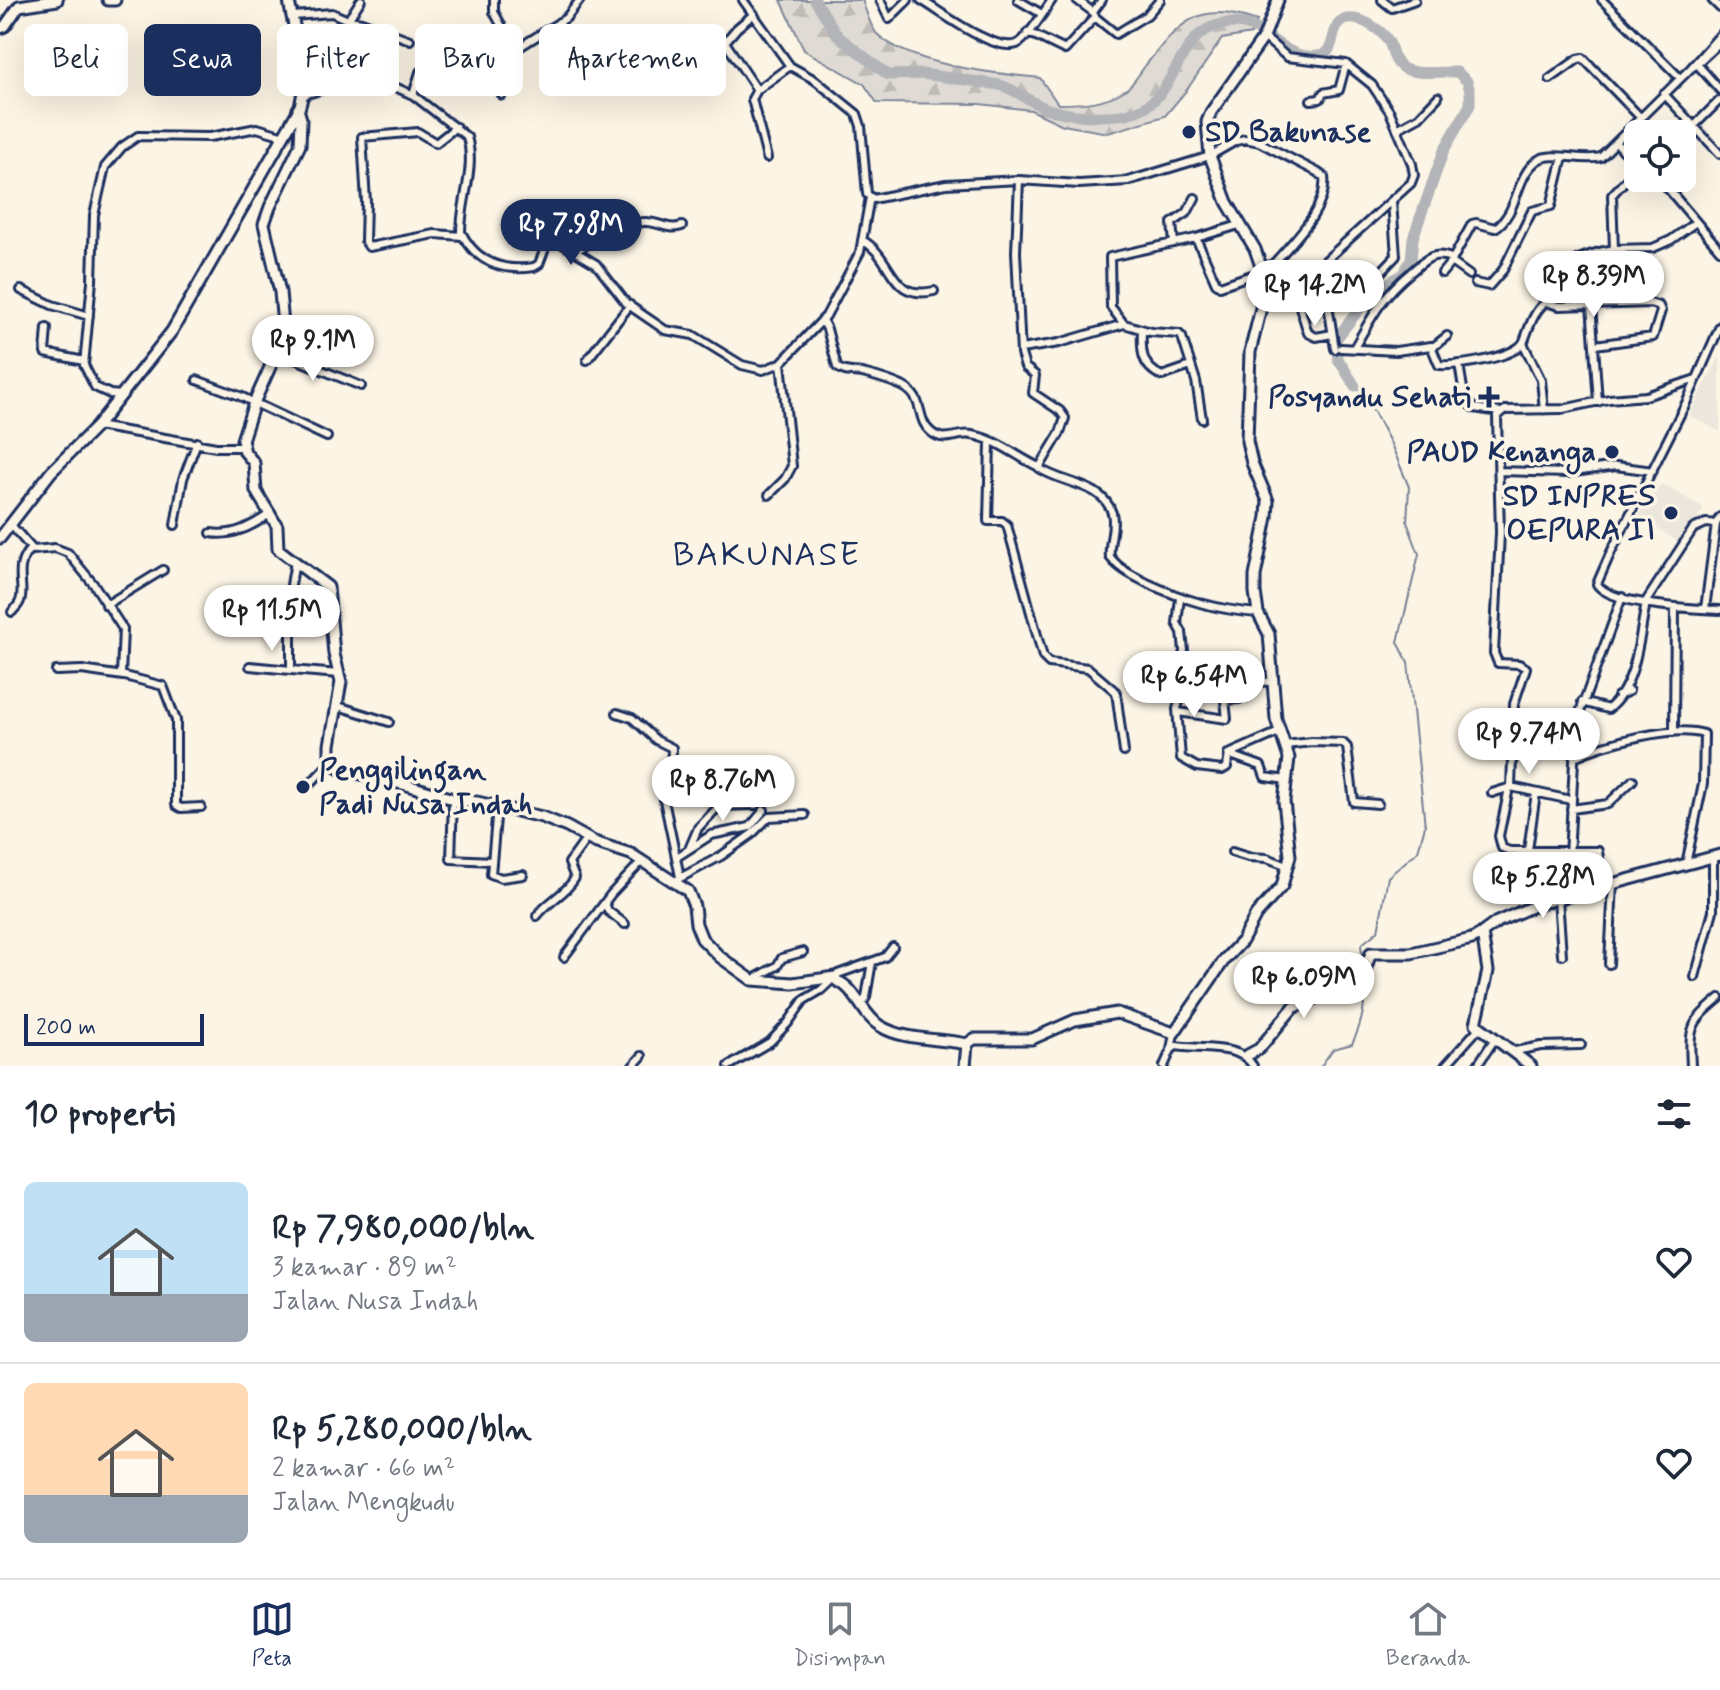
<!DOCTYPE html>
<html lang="id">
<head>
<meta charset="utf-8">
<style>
	:root { --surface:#fff; --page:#f2f2f3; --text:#1f2937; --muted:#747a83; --line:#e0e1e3; --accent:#1b2f5e }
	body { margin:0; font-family:Mynerve,sans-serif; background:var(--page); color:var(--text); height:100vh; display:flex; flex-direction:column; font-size:30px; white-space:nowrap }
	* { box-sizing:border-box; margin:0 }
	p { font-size:26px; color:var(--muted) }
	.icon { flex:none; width:44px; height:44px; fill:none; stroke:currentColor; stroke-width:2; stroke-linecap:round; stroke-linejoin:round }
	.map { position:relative; height:1066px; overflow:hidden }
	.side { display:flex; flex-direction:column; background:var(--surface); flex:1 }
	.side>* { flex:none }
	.banner { position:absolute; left:24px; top:24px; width:800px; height:72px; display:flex; gap:16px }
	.buttons { position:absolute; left:1624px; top:120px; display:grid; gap:16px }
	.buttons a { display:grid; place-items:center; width:72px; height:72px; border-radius:12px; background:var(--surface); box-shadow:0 8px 32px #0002; font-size:40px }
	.scale { position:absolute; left:24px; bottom:20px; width:180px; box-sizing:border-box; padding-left:8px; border:4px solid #1b2f5e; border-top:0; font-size:22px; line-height:28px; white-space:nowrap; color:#1b2f5e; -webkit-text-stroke:6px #fcf5e5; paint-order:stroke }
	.price { position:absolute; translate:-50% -68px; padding:0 18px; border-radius:28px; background:#fff; color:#222; font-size:26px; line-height:52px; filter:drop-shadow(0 2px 4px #0008) }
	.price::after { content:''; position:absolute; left:50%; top:48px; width:24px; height:18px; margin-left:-12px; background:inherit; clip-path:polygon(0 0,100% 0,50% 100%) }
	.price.on { background:var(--accent); color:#fff }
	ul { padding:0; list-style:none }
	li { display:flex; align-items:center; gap:24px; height:200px; padding:0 24px }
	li+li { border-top:2px solid var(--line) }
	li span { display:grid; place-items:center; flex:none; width:224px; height:160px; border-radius:12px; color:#555 }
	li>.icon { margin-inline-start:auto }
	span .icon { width:96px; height:96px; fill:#fffc; stroke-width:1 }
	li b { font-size:34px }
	h2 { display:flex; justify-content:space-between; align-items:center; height:96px; padding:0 24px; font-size:34px }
	.chip { padding:0 28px; border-radius:12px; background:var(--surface); box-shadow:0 8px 32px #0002; font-size:28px; line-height:72px }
	.chip.on { background:var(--accent); color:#fff }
	.menu { display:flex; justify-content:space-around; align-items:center; height:112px; border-top:2px solid var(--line); background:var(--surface); font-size:22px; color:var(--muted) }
	.menu a { display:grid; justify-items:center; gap:4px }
	.menu .on { color:var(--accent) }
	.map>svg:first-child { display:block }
</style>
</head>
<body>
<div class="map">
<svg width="1720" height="1066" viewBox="0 0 1720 1066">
	<defs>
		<pattern id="forest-firs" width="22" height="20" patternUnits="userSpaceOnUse" patternTransform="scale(2)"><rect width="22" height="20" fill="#dfdbd4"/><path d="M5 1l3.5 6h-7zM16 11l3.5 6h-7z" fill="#bfbcb8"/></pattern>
	</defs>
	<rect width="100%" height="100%" fill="#fcf5e5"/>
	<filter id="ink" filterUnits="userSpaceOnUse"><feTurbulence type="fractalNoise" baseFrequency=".0125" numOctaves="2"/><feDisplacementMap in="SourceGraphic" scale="16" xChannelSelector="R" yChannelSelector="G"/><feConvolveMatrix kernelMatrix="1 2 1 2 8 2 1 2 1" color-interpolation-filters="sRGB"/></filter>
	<g filter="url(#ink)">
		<!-- built -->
		<path fill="#ece7dc" d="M1720,356v76l-31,-17z
			M1662,484l42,24 -24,35 -41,-26 8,-20z"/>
		<!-- forest -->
		<path fill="url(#forest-firs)" stroke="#7d8599" stroke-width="2" d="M781,0h81c4,10 8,27 15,34 34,32 117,39 163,44l18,26c23,0 47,-1 67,-14 8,-5 14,-16 20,-24 35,-44 53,-66 112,-45l-6,13 -29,5 -36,52 -21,25 -57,17 -45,-8 -32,-15 -51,-6 -103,-1 -13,-19 -60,-34z"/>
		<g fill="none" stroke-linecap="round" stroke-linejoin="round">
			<!-- stream -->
			<path stroke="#767f94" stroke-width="2" d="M1355,386l12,13 24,45 18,43 -2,35 12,32 -21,88 10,20 17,164 -7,25 -30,26 -10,54 -17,14 2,17
				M1321,1066l12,-17 19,-5c11,-22 15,-47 12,-71"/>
			<!-- river -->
			<path stroke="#b2b4b8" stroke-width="11" d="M815,0l23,36 50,39 35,-1 77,11c20,6 35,22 55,26 22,6 70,9 90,-4 37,-23 33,-83 88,-84 35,-1 51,42 89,32 17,-5 5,-40 32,-36 12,1 30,13 35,23 4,9 4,20 14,26 15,8 38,3 54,4l10,9 3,10v14l-26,45 -31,88 -2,22 -8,14 -31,19 -36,46 2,20 17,27"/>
			<defs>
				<path id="street" d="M494,0v12l11,20
					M743,0l47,66 25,14 42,34 4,12 6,68 6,5 73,-15 73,-4 60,4 49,-3 82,-25 26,-15 9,-2 14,3 58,30 7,5c5,35 -40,72 -60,98
					M880,0l9,19 19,-19
					M921,0c19,11 73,53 96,44 10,-4 28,-34 35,-44
					M1018,0l24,14
					M1077,0l16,12
					M1382,0l10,8 23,-8
					M1602,0l78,78
					M1712,0l8,8
					M754,14l-17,14 -12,14 32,48
					M293,16l39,-3 16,7 13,-20
					M1095,17l21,17 31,-19 13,-15
					M348,20l14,2 48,18
					M1028,32l37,18 30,-33 -2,-5 9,-12
					M1264,37l23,20 59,7 26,21 18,27 22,52 2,11 -3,8 -86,78 -1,22 17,16
					M1696,63l24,27
					M552,65l21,-17 -14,-26
					M1693,67l27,-25
					M1550,79l28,-20 5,-1 57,59
					M1664,94l56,60
					M304,95l39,-12 52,4 18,8 54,42c9,31 -6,63 -6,95 15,30 41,40 73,35l5,-3 8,-21 9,-3 40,24 31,40 38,26 28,5 49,30 21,5 18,-7 45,-47 34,-64 10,-55
					M413,95l7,-23 32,-5 22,-11 36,-3 56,-35 14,-18
					M502,95l3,-8 1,-33
					M1311,100l9,-1 3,-6 16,-3 7,-26
					M456,127l-20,16 -18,-11 -56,5 4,65 -1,39 4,6 66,-13 27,2
					M1397,129l22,-12 19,-20
					M1682,138l38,-38
					M1617,143l21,25
					M767,158l-15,-59 5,-9 33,-24
					M1637,168l-25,27 2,54 39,-1 18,-8 25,-18
					M1659,178l61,72
					M1019,180l-3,72 5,102 4,13 10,8 -2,18 27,18 5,7 -5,15 -21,35c22,16 64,15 73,45 4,14 -4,30 -2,44 10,13 24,19 37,26 37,17 70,27 111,30
					M1196,238l20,45 4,3 43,-15
					M862,240c33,18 26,61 72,51
					M1174,243l-2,-20 15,-10 8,-15
					M574,252c21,-12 45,-28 70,-30 15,-1 23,9 38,4
					M1451,262l18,13
					M1272,264l20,12 -1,13 8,15 9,29 8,4 16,-3
					M1442,273l9,-11 21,-38 4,-1 19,5c24,-15 20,-53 43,-68 14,-9 46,2 63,-3l89,-88 30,-34
					M1475,283l14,3 14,-16 29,-59 19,-5 12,-49
					M21,290l31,15 37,11
					M1546,302l13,4 91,-3 9,3 2,5 -8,26 -58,8
					M1591,304l7,98
					M822,320l5,9 10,38c8,7 19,4 29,7 12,3 25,7 36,12 24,12 13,33 29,46 14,12 26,0 41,3 25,4 45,22 67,32
					M1124,324l-13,-17 -1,-50 86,-19 43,-13
					M1720,326l-32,73 -77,153 -14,32c12,21 99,25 123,26
					M47,328l-2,25 39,8
					M1142,330c-1,20 -1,37 20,46l29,-10
					M1523,343l18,37 3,30
					M1433,347l14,-11
					M1341,348l55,3 35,-5 8,19c18,1 78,-7 85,-24 5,-13 10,-31 22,-39 -3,-34 39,-48 68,-53
					M1354,348c18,-31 27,-51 56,-75 15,-13 23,-23 43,-14
					M1021,349l38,-6 65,-19 27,8 28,2 3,3 14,44 6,38
					M1335,349l-7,-44 49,-29 19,-20 -4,-54
					M278,352l83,34
					M587,360l43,-55
					M1459,364l6,37 9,7 26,4
					M197,380l43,16 87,41
					M121,395l-11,-1 -15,-7 -11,-22 8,-84 2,-66 11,-48 17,-20 16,-11 72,1 47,-9 27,8
					M97,426l119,21h27
					M990,443l-2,78h14l5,4 36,132 6,6 39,5 28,24 8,60
					M1500,471l67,2 49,-7 37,5
					M769,495l16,-16 7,-13 -11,-103
					M11,525l22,25 22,-2 13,5 27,33 28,43 -2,46 42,11 13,34v85l5,3 20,-1
					M175,525l8,-46 14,-37
					M211,533c22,4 43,-8 60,-20
					M295,561l-4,24v85l48,4
					M1180,598l-3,25 5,9 2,19 -3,23 3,10 -7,25 4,49 16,9 25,3 5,-3 2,-13 50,-22
					M1645,603l48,-74 13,-6 10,1 4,-7
					M106,605l57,-35
					M1705,609l11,-85
					M12,612c3,-4 7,-7 8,-11 6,-14 -8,-34 11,-53
					M250,666l41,4
					M56,671l26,-1 41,6
					M1226,690l13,-9 35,1
					M1618,696l11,-5
					M1582,702l26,7c29,-23 31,-72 38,-106
					M338,706l51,16
					M1178,712l49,7 -2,-19 14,-1 2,-18
					M617,713l15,5 24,22 16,8 -1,24 -6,14 -1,14 15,72 1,6 -5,3
					M1674,732l1,-124
					M1285,745l27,-3 31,1 4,4 7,55 24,2
					M1228,754l33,12 4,11 22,3
					M1574,757c30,-13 98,-33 130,-23l-1,50 -17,80
					M308,786l22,-23
					M1511,787l3,-83 12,-36 -7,-4 -21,-1 -4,-10 6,-120 -3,-117 8,-6 58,-1 46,-10 37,-3 50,-17
					M1509,788l-10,48 3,12 8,3h88l5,34
					M1492,793l19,-6 60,13
					M453,799l-2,60 41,2
					M497,807l-6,67 10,4 22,-3
					M1571,809l37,-5 25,-24
					M689,849l9,-21 21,-22 36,-1
					M1528,850l8,-57
					M1232,852l16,5 19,1 21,8
					M677,857l34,-22 39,-8 14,-17
					M680,878l41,-22 31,-22 17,-17 36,-2
					M1567,895l9,-172 46,-126
					M1558,898l4,57
					M605,903l3,8 17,13
					M537,916c11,-15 29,-22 38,-38l-6,-15 18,-25
					M564,957l47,-63 31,-33
					M1609,964l4,-81
					M1695,977l18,-66v-52
					M752,980l25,-14 5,-8 21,-6
					M861,1006l5,-9 6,-35
					M1171,1050l5,-4c23,4 64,-3 77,20
					M1515,1051l26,-5 40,-1
					M633,1066l9,-10
					M729,1066l41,-24 18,-19 16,-23 17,-10 17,-16 47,-17 8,-10
					M1164,1066l7,-16 3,-17
					M1445,1066l34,-38
					M1477,1066l17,-26
					M1691,1066c-2,-39 -1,-43 29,-68"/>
				<path id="secondary" d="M108,0h7
					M0,28l5,-2 14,-20 38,-6
					M298,109l3,10 -1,26 -30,62 -6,17 16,68 4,44 -30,67 -12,37 3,12 9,11 2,28 21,35 1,23 50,38 6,67 7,28 -11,63v18l10,6 67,16 46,14 24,3 65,15 25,10 27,15 37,12 57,37 6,15 2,18 6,15 18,18 32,23 41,3 42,-6 2,4c19,7 25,34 43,45 24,15 60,12 87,18
					M0,538l51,-66 46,-46 75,-95 127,-222c13,-39 -5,-71 -10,-109
					M1246,1056l13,-7 34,-41 42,-19 31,-22 5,-14h40l61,-14 10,-6
					M965,1066l2,-22 7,-5h58l43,-19 42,-7 57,20 51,-74 17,-18 14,-26 26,-29 8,-30 -6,-55 5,-43 -13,-39 -7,-85 -11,-21 -3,-21v-16l12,-59 1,-16 -16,-38 -5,-22 3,-89 11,-44 3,-33 -9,-26 -28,-47 -17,-46 -3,-34 4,-10 53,-75 14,-37
					M1531,1066l-55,-42 12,-53 -6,-38 15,-11 41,-18 182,-49"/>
			</defs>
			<!-- street casing -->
			<use href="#street" stroke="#1b2f5e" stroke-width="12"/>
			<!-- secondary casing -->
			<use href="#secondary" stroke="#1b2f5e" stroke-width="15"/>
			<!-- street -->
			<use href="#street" stroke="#fcf5e5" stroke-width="6"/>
			<!-- secondary -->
			<use href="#secondary" stroke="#fcf5e5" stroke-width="9"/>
		</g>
	</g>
	<!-- markers -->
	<g fill="#1b2f5e" stroke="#fcf5e5" stroke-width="3">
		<circle cx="1189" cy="132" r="8"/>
		<path d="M1485 385h8v8h8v8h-8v8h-8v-8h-8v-8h8z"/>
		<circle cx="1612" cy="452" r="8"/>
		<circle cx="1671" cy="513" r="8"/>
		<circle cx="303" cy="787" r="8"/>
	</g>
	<g text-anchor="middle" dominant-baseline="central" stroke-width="7" stroke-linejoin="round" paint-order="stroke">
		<!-- poi labels -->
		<g font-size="30" font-weight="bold" fill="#1b2f5e" stroke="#fcf5e5" text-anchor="end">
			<text x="1205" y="132" text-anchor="start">SD Bakunase</text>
			<text x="1471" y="397">Posyandu Sehati</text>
			<text x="1596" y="452">PAUD Kenanga</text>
			<text x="1655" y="496">SD INPRES<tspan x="1655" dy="34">OEPURA II</tspan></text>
			<text x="319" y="770" text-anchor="start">Penggilingan<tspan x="319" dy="34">Padi Nusa Indah</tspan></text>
		</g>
		<!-- quarter labels -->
		<g font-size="34" letter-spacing="2" fill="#1b2f5e" stroke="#fcf5e5">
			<text x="767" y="555">BAKUNASE</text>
		</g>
	</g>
</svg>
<div class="buttons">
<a><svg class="icon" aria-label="locate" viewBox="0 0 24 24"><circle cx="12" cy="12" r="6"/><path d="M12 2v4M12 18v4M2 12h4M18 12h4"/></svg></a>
</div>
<div class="scale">200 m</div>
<b class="price on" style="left:571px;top:267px">Rp 7.98M</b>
<b class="price" style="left:1594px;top:319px">Rp 8.39M</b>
<b class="price" style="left:1315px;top:328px">Rp 14.2M</b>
<b class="price" style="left:313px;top:383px">Rp 9.1M</b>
<b class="price" style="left:272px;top:653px">Rp 11.5M</b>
<b class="price" style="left:1194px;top:719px">Rp 6.54M</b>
<b class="price" style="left:1529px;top:776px">Rp 9.74M</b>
<b class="price" style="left:723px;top:823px">Rp 8.76M</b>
<b class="price" style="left:1543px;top:920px">Rp 5.28M</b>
<b class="price" style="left:1304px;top:1020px">Rp 6.09M</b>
<div class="banner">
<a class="chip">Beli</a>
<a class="chip on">Sewa</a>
<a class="chip">Filter</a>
<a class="chip">Baru</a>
<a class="chip">Apartemen</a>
</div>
</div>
<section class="side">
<h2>10 properti<svg class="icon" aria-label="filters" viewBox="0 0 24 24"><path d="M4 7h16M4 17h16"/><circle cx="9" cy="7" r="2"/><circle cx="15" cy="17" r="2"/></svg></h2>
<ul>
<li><span style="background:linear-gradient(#bfe0f5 70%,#9aa5b1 0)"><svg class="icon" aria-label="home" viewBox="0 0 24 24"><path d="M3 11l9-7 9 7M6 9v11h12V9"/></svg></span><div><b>Rp 7,980,000/bln</b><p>3 kamar · 89 m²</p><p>Jalan Nusa Indah</p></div><svg class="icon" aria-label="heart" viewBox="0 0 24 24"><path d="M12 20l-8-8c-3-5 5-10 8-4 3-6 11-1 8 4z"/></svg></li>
<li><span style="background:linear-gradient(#ffd9b3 70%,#9aa5b1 0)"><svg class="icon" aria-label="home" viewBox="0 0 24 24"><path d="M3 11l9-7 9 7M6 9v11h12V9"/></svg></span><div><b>Rp 5,280,000/bln</b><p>2 kamar · 66 m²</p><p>Jalan Mengkudu</p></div><svg class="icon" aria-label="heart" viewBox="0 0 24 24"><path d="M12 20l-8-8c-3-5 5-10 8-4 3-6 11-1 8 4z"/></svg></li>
</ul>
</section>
<nav class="menu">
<a class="on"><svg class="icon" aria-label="map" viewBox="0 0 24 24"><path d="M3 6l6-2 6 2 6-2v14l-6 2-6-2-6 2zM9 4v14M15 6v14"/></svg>Peta</a>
<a><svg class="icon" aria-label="saved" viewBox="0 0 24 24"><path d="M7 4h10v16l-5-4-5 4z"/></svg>Disimpan</a>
<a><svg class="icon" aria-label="home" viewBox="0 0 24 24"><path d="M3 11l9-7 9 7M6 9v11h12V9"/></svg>Beranda</a>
</nav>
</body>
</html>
